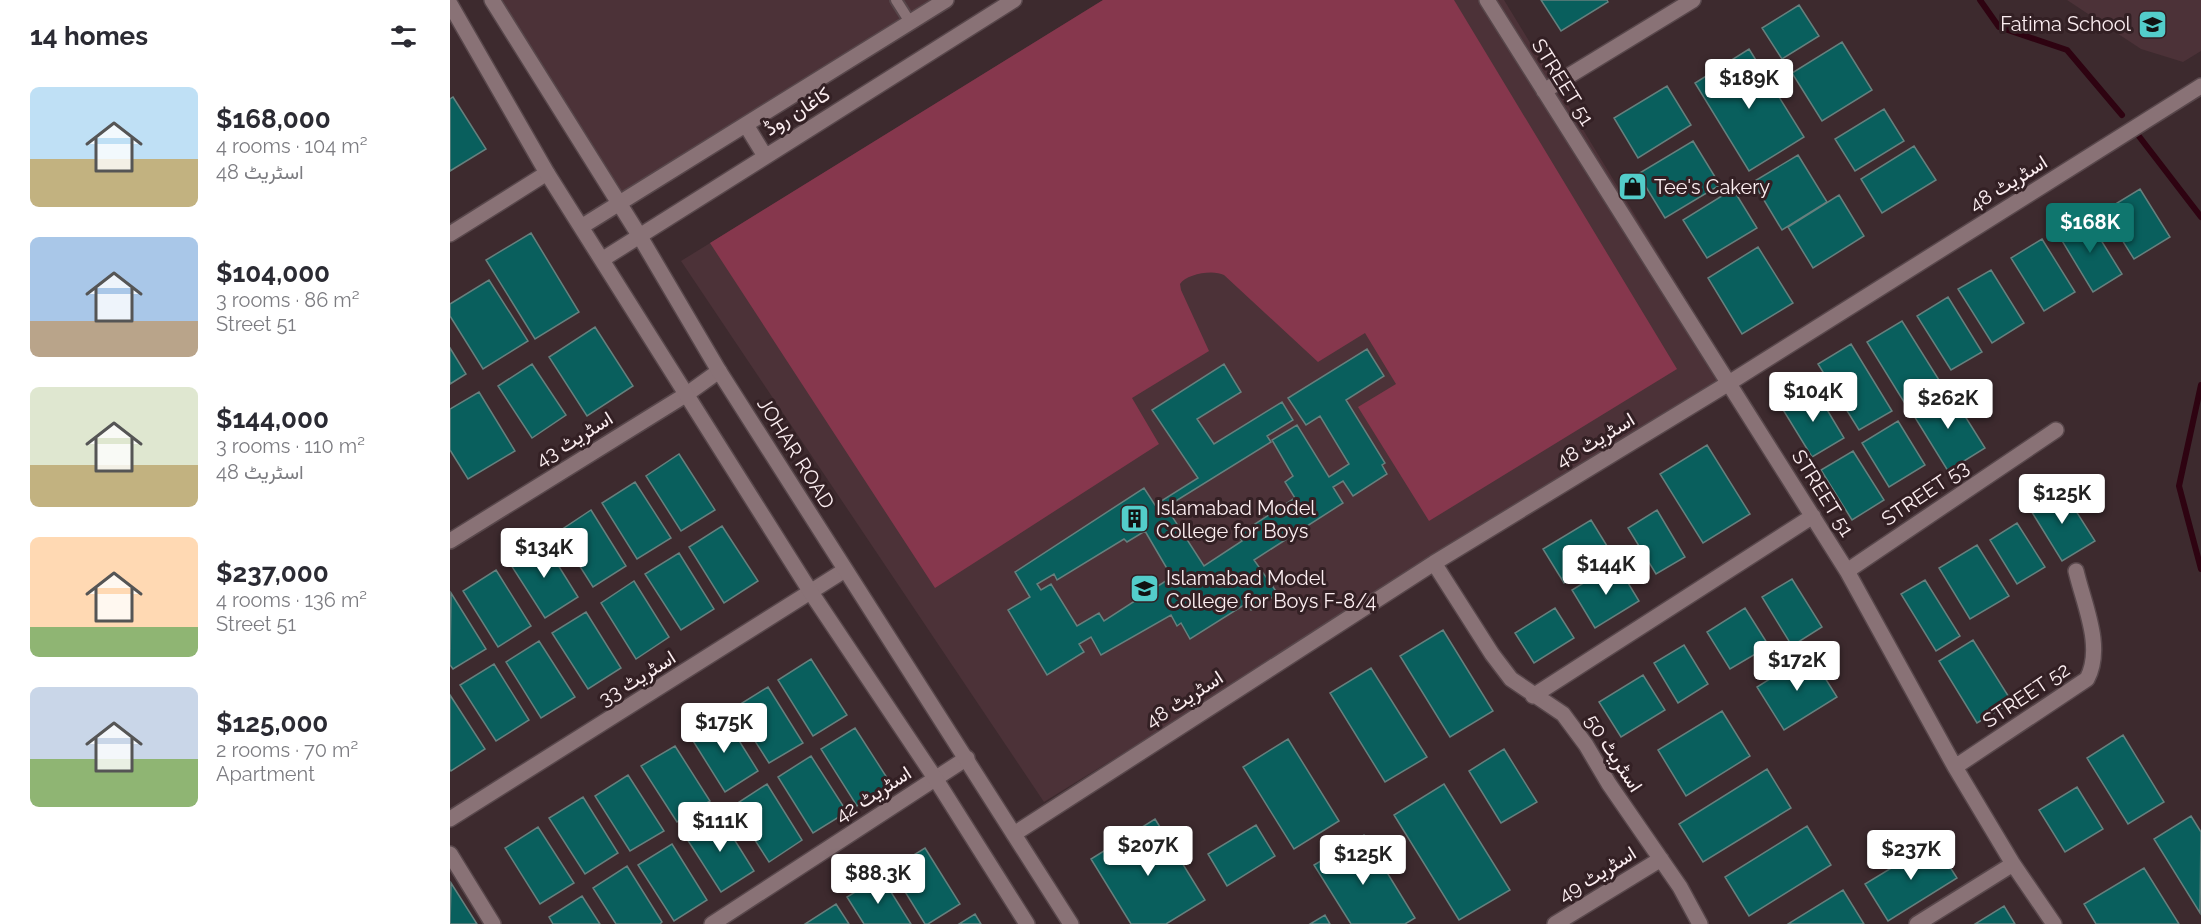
<!DOCTYPE html>
<html lang="en">
<head>
<meta charset="utf-8">
<style>
	:root { --surface:#fff; --page:#f7f7f7; --text:#2b2b33; --muted:#7c7c81; --accent:#0f766e }
	body { margin:0; font-family:Raleway,Vazirmatn,sans-serif; background:var(--page); color:var(--text); height:100vh; display:flex; flex-direction:column; font-size:22px; white-space:nowrap }
	* { box-sizing:border-box; margin:0 }
	p { font-size:20px; color:var(--muted) }
	.icon { flex:none; width:33px; height:33px; fill:none; stroke:currentColor; stroke-width:2; stroke-linecap:round; stroke-linejoin:round }
	.map { position:relative; flex:1; overflow:hidden }
	.panel { display:flex; flex-direction:column; background:var(--surface); width:450px }
	.panel>* { flex:none }
	.price { position:absolute; translate:-50% -51px; padding:0 14px; border-radius:6px; background:#fff; color:#222; font-size:20px; line-height:39px; filter:drop-shadow(0 2px 3px #0008) }
	.price::after { content:''; position:absolute; left:50%; top:36px; width:18px; height:14px; margin-left:-9px; background:inherit; clip-path:polygon(0 0,100% 0,50% 100%) }
	.price.current { background:var(--accent); color:#fff }
	ul { padding:0; list-style:none }
	li { display:flex; align-items:center; gap:18px; height:150px; padding:0 30px }
	li span { display:grid; place-items:center; flex:none; width:168px; height:120px; border-radius:9px; color:#555 }
	li>.icon { margin-inline-start:auto }
	span .icon { width:72px; height:72px; fill:#fffc; stroke-width:1 }
	li b { font-size:26px }
	h2 { display:flex; justify-content:space-between; align-items:center; height:72px; padding:0 30px; font-size:26px }
	main { display:flex; flex:1; min-height:0 }
	.map>svg:first-child { display:block }
</style>
</head>
<body>
<main>
<section class="panel">
<h2>14 homes<svg class="icon" aria-label="filters" viewBox="0 0 24 24"><path d="M4 7h16M4 17h16"/><circle cx="9" cy="7" r="2"/><circle cx="15" cy="17" r="2"/></svg></h2>
<ul>
<li><span style="background:linear-gradient(#bfe0f5 60%,#c2b280 0)"><svg class="icon" aria-label="home" viewBox="0 0 24 24"><path d="M3 11l9-7 9 7M6 9v11h12V9"/></svg></span><div><b>$168,000</b><p>4 rooms · 104 m²</p><p>اسٹریٹ 48</p></div></li>
<li><span style="background:linear-gradient(#a9c7e8 70%,#b9a48a 0)"><svg class="icon" aria-label="home" viewBox="0 0 24 24"><path d="M3 11l9-7 9 7M6 9v11h12V9"/></svg></span><div><b>$104,000</b><p>3 rooms · 86 m²</p><p>Street 51</p></div></li>
<li><span style="background:linear-gradient(#dfe7d0 65%,#c2b280 0)"><svg class="icon" aria-label="home" viewBox="0 0 24 24"><path d="M3 11l9-7 9 7M6 9v11h12V9"/></svg></span><div><b>$144,000</b><p>3 rooms · 110 m²</p><p>اسٹریٹ 48</p></div></li>
<li><span style="background:linear-gradient(#ffd9b3 75%,#8fb573 0)"><svg class="icon" aria-label="home" viewBox="0 0 24 24"><path d="M3 11l9-7 9 7M6 9v11h12V9"/></svg></span><div><b>$237,000</b><p>4 rooms · 136 m²</p><p>Street 51</p></div></li>
<li><span style="background:linear-gradient(#c9d6e8 60%,#8fb573 0)"><svg class="icon" aria-label="home" viewBox="0 0 24 24"><path d="M3 11l9-7 9 7M6 9v11h12V9"/></svg></span><div><b>$125,000</b><p>2 rooms · 70 m²</p><p>Apartment</p></div></li>
</ul>
</section>
<div class="map">
<svg width="1751" height="924" viewBox="0 0 1751 924">
	<rect width="100%" height="100%" fill="#3d2a2e"/>
	<!-- built -->
	<path fill="#4c3238" d="M42,0h453l-326,203z
		M653,0h401l229,376 -689,426 -363,-541z
		M1617,0h134v51l-18,11 -42,-13z"/>
	<!-- green -->
	<path fill="#86374d" d="M653,0h351l223,369 -248,152 -71,-114 38,-23 -31,-51 -47,29 -94,-87c-11,-6 -38,-1 -44,9l1,6 28,61 -77,47 27,46 -224,144 -225,-345z"/>
	<g fill="none" stroke-linecap="round" stroke-linejoin="round">
		<!-- stream -->
		<path stroke="#2e0311" stroke-width="6" d="M1530,0l19,27 68,23 55,65
			M1688,135l63,82
			M1751,385l-22,101 22,83"/>
	</g>
	<!-- building -->
	<path fill="#095f5d" stroke="#66807e" stroke-width="1.5" fill-rule="evenodd" d="M1091,0h66l1,2 -47,29z
		M1349,5l20,31 -37,23 -20,-31z
		M1392,42l30,48 -50,31 -30,-48z
		M1299,49l55,88 -55,34 -54,-88z
		M1217,86l24,39 -53,33 -24,-40z
		M3,97l33,52 -36,22v-72z
		M1434,109l20,32 -49,30 -20,-32z
		M1243,141l27,44 -55,33 -27,-44z
		M1464,146l22,34 -54,33 -21,-34z
		M1348,155l29,47 -45,28 -29,-48z
		M1283,189l24,39 -50,30 -24,-38z
		M1690,189l30,48 -36,22 -30,-48z
		M1389,195l25,41 -51,32 -25,-41z
		M1636,216l36,58 -29,18 -35,-58z
		M81,233l48,79 -44,27 -49,-79z
		M1592,239l33,53 -31,19 -33,-53z
		M1308,247l35,56 -51,31 -34,-56z
		M1541,270l33,53 -32,20 -34,-54z
		M39,280l39,61 -45,28 -33,-53v-12z
		M1498,297l34,55 -31,18 -34,-54z
		M1452,321l37,59 -35,22 -37,-60z
		M145,327l38,59 -46,30 -38,-59z
		M1401,344l41,67 -33,19 -41,-66z
		M0,348l16,26 -16,10z
		M917,349l17,27 -38,24 39,63 -3,2 5,9 -34,22 -10,-15 -10,6 10,16 -89,57 24,34 -27,16 -4,-7 -57,36 -9,-16 -4,3 -6,-11 -70,40 -10,-18 -12,7 5,8 -37,23 -39,-65 22,-13 -15,-25 129,-84 11,17 43,-27 -46,-68 72,-46 17,28 -44,27 17,25 68,-42 11,18 -26,16 4,6 -105,65 38,59 38,-25 -4,-6 57,-37 -10,-16 8,-6 -21,-36 25,-15 32,52 20,-13 -29,-48 -14,9 -18,-27zM695,531l27,46 -68,44 -5,-8 -22,13 -26,-42 -10,6 -4,-6 17,-10 3,6 67,-41 3,3z
		M82,364l34,51 -34,23 -34,-52z
		M1364,388l30,50 -32,19 -30,-49z
		M1498,389l37,59 -37,23 -37,-60z
		M29,392l36,59 -47,28 -18,-29v-41z
		M1448,421l27,44 -36,22 -27,-44z
		M1257,445l43,69 -47,29 -43,-69z
		M1403,451l31,49 -32,20 -31,-50z
		M229,454l36,56 -34,21 -35,-55z
		M185,482l36,56 -34,21 -35,-56z
		M1612,489l33,52 -33,20 -32,-52z
		M141,510l35,56 -33,21 -35,-55z
		M1207,510l28,47 -29,17 -28,-46z
		M1141,520l21,34 -48,29 -21,-34z
		M1567,523l28,44 -28,17 -27,-44z
		M272,526l36,55 -34,22 -35,-56z
		M93,541l35,56 -33,21 -36,-56z
		M1527,545l32,51 -39,23 -31,-51z
		M229,553l35,56 -33,21 -36,-56z
		M1166,563l23,38 -44,27 -23,-38z
		M46,570l35,56 -33,21 -35,-56z
		M1342,579l30,48 -30,19 -30,-49z
		M1475,580l35,56 -24,15 -35,-57z
		M184,581l35,56 -33,22 -35,-56z
		M1,593l35,56 -33,20 -3,-4z
		M1105,608l19,30 -40,25 -19,-30z
		M1295,608l24,38 -39,23 -23,-37z
		M136,612l35,56 -33,21 -36,-56z
		M993,630l50,81 -43,26 -50,-81z
		M1523,640l39,62 -35,21 -38,-62z
		M89,641l36,56 -34,21 -35,-56z
		M1234,645l24,39 -30,19 -24,-40z
		M1360,654l27,43 -53,33 -27,-43z
		M361,659l36,56 -34,21 -35,-56z
		M44,664l35,56 -33,21 -36,-56z
		M921,668l56,89 -42,25 -55,-89z
		M1193,675l22,35 -44,27 -22,-35z
		M318,687l35,56 -34,20 -35,-55z
		M0,695l35,54 -34,22 -1,-2z
		M1272,711l28,45 -64,40 -28,-46z
		M273,715l35,56 -33,21 -35,-56z
		M405,728l36,56 -34,22 -36,-57z
		M1673,735l41,67 -36,22 -41,-66z
		M838,739l51,82 -45,28 -51,-82z
		M225,746l35,55 -33,21 -36,-56z
		M1054,749l33,53 -36,21 -32,-52z
		M361,756l36,56 -34,21 -35,-56z
		M1317,769l24,39 -88,54 -24,-38z
		M178,775l36,56 -34,20 -35,-55z
		M317,784l35,56 -33,22 -36,-56z
		M994,784l66,106 -51,30 -65,-105z
		M1627,787l26,42 -38,23 -26,-42z
		M133,797l35,56 -33,21 -36,-56z
		M269,815l35,56 -33,21 -36,-56z
		M1741,816l10,16 -1,81 -46,-74z
		M705,819l50,81 -39,24h-35l-40,-65z
		M806,825l19,31 -48,30 -19,-32z
		M1357,826l24,39 -82,51 -24,-39z
		M88,827l36,56 -34,21 -35,-56z
		M914,835l51,83 -10,6h-54l-37,-59z
		M1484,842l23,36 -69,43 -23,-37z
		M222,844l35,56 -33,21 -36,-56z
		M475,848l35,56 -32,20h-3l-34,-55z
		M177,866l35,56 -2,2h-44l-23,-36z
		M1694,868l35,56h-83l-12,-20z
		M431,876l30,48h-47l-17,-27z
		M1,883l26,41h-27z
		M1393,890l21,34h-76z
		M132,896l18,28h-47l-4,-7z
		M386,904l13,20h-44z
		M1554,906l11,18h-40z
		M525,914l6,10h-22z
		M875,915l5,9h-20z"/>
	<g fill="none" stroke-linecap="round" stroke-linejoin="round">
		<defs>
			<path id="service" d="M446,0l14,22"/>
			<path id="minor" d="M1037,0l360,571 108,196 58,97 41,60
				M1094,91l149,-91
				M0,234l97,-61
				M0,541l237,-147 32,-23
				M984,563l58,91 19,25 52,35 23,31 23,39 71,103 20,37
				M1397,571l209,-141
				M1083,696l280,-180
				M1505,767l132,-88c17,-32 -3,-74 -11,-108
				M0,819l395,-249
				M564,834l420,-271 295,-180 472,-297
				M0,854l43,70
				M262,924l255,-166
				M1105,924l106,-65
				M1467,924l96,-60"/>
			<path id="tertiary" d="M42,0l147,235 80,136 352,553
				M0,4l97,169 265,421 123,184 92,146
				M296,125l19,31
				M131,227l365,-227
				M153,259l411,-259"/>
		</defs>
		<!-- service casing -->
		<use href="#service" stroke="#58474b" stroke-width="14"/>
		<!-- minor casing -->
		<use href="#minor" stroke="#58474b" stroke-width="18"/>
		<!-- tertiary casing -->
		<use href="#tertiary" stroke="#58474b" stroke-width="18"/>
		<!-- service -->
		<use href="#service" stroke="#897276" stroke-width="10"/>
		<!-- minor -->
		<use href="#minor" stroke="#897276" stroke-width="15"/>
		<!-- tertiary -->
		<use href="#tertiary" stroke="#897276" stroke-width="15"/>
	</g>
	<!-- icons -->
	<defs>
		<symbol id="school-square" viewBox="-11 -11 22 22"><rect x="-9" y="-9" width="18" height="18" rx="4" fill="#53cdca" stroke="#332024"/><path d="M0-5L7-2L0 1L-7-2ZM-4 1L0 2.5L4 1V4Q0 6-4 4Z" fill="#111"/></symbol>
		<symbol id="shop-square" viewBox="-11 -11 22 22"><rect x="-9" y="-9" width="18" height="18" rx="4" fill="#53cdca" stroke="#332024"/><path d="M-5-2.5h2.3a2.7 3.5 0 0 1 5.4 0H5L5.5 6h-11ZM-1.5-2.5h3a1.5 2.3 0 0 0-3 0Z" fill="#111"/></symbol>
		<symbol id="building-square" viewBox="-11 -11 22 22"><rect x="-9" y="-9" width="18" height="18" rx="4" fill="#53cdca" stroke="#332024"/><path d="M-4-6H4V6H1V3H-1V6H-4ZM-2.5-4.3h1.7v1.8h-1.7ZM.8-4.3h1.7v1.8H.8ZM-2.5-1h1.7V.8h-1.7ZM.8-1h1.7V.8H.8Z" fill="#111"/></symbol>
		<symbol id="university-square" viewBox="-11 -11 22 22"><rect x="-9" y="-9" width="18" height="18" rx="4" fill="#53cdca" stroke="#332024"/><path d="M0-5L7-2L0 1L-7-2ZM-4 1L0 2.5L4 1V4Q0 6-4 4Z" fill="#111"/></symbol>
	</defs>
	<g fill-rule="evenodd">
		<use href="#school-square" x="1686" y="8" width="33" height="33"/>
		<use href="#shop-square" x="1166" y="170" width="33" height="33"/>
		<use href="#building-square" x="668" y="502" width="33" height="33"/>
		<use href="#university-square" x="678" y="572" width="33" height="33"/>
	</g>
	<g text-anchor="middle" dominant-baseline="central" stroke-width="6" stroke-linejoin="round" paint-order="stroke">
		<!-- poi labels -->
		<g font-size="20" fill="#fceef1" stroke="#332024" text-anchor="start">
			<text x="1681" y="24" text-anchor="end">Fatima School</text>
			<text x="1204" y="187">Tee's Cakery</text>
			<text x="706" y="508">Islamabad Model<tspan x="706" dy="23">College for Boys</tspan></text>
			<text x="716" y="578">Islamabad Model<tspan x="716" dy="23">College for Boys F-8/4</tspan></text>
		</g>
		<!-- street labels -->
		<g font-size="20" fill="#fceef1" stroke="#332024">
			<text transform="translate(1113 82) rotate(58)">STREET 51</text>
			<text transform="translate(347 111) rotate(-32)">کاغان روڈ</text>
			<text transform="translate(1558 183) rotate(-32)">اسٹریٹ 48</text>
			<text transform="translate(124 439) rotate(-32)">اسٹریٹ 43</text>
			<text transform="translate(1145 440) rotate(-31)">اسٹریٹ 48</text>
			<text transform="translate(346 453) rotate(58)">JOHAR ROAD</text>
			<text transform="translate(1373 493) rotate(58)">STREET 51</text>
			<text transform="translate(1475 493) rotate(-34)">STREET 53</text>
			<text transform="translate(187 678) rotate(-32)">اسٹریٹ 33</text>
			<text transform="translate(1576 695) rotate(-34)">STREET 52</text>
			<text transform="translate(734 699) rotate(-33)">اسٹریٹ 48</text>
			<text transform="translate(1164 753) rotate(57)">اسٹریٹ 50</text>
			<text transform="translate(423 794) rotate(-33)">اسٹریٹ 42</text>
			<text transform="translate(1147 874) rotate(-32)">اسٹریٹ 49</text>
		</g>
	</g>
</svg>
<b class="price" style="left:1299px;top:110px">$189K</b>
<b class="price current" style="left:1640px;top:254px">$168K</b>
<b class="price" style="left:1363px;top:423px">$104K</b>
<b class="price" style="left:1498px;top:430px">$262K</b>
<b class="price" style="left:1612px;top:525px">$125K</b>
<b class="price" style="left:94px;top:579px">$134K</b>
<b class="price" style="left:1156px;top:596px">$144K</b>
<b class="price" style="left:1347px;top:692px">$172K</b>
<b class="price" style="left:274px;top:754px">$175K</b>
<b class="price" style="left:270px;top:853px">$111K</b>
<b class="price" style="left:698px;top:877px">$207K</b>
<b class="price" style="left:1461px;top:881px">$237K</b>
<b class="price" style="left:913px;top:886px">$125K</b>
<b class="price" style="left:428px;top:905px">$88.3K</b>
</div>
</main>
</body>
</html>
